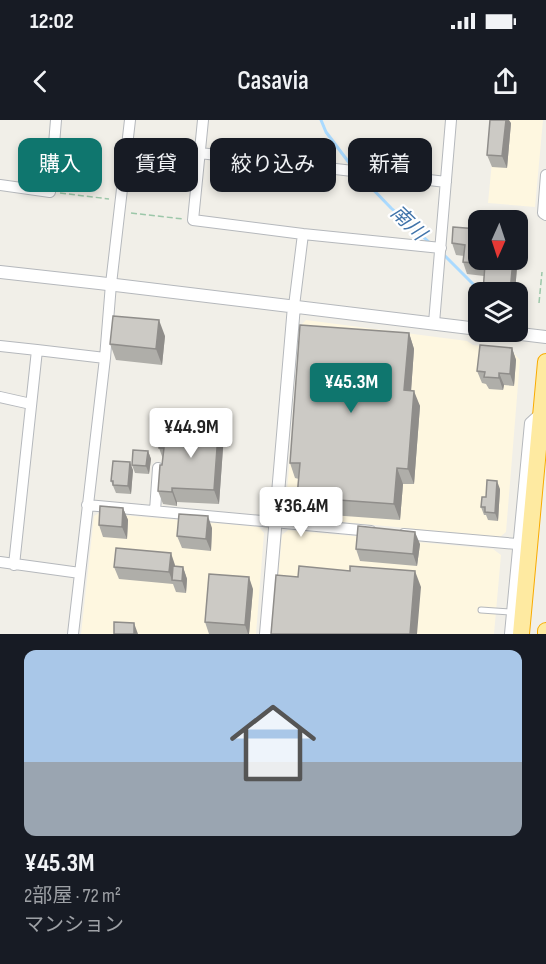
<!DOCTYPE html>
<html lang="ja">
<head>
<meta charset="utf-8">
<style>
	:root { --surface:#171b24; --page:#242831; --text:#f1f3f6; --muted:#9ea1a6; --accent:#0f766e }
	body { margin:0; font-family:"Sofia Sans Condensed","Noto Sans JP",sans-serif; background:var(--page); color:var(--text); height:100vh; display:flex; flex-direction:column; font-size:22px; white-space:nowrap }
	* { box-sizing:border-box; margin:0 }
	p { font-size:20px; color:var(--muted) }
	.icon { flex:none; width:33px; height:33px; fill:none; stroke:currentColor; stroke-width:2; stroke-linecap:round; stroke-linejoin:round }
	.map { position:relative; height:514px; overflow:hidden }
	.drawer { display:flex; flex-direction:column; background:var(--surface); flex:1 }
	.drawer>* { flex:none }
	.top-card { position:absolute; left:18px; top:18px; width:510px; height:54px; display:flex; gap:12px }
	.needle { width:39px; rotate:183deg }
	.fabs { position:absolute; left:468px; top:90px; display:grid; gap:12px }
	.fabs a { display:grid; place-items:center; width:60px; height:60px; border-radius:12px; background:var(--surface); box-shadow:0 3px 9px #0003; font-size:30px }
	.price { position:absolute; translate:-50% -51px; padding:0 14px; border-radius:6px; background:#fff; color:#222; font-size:20px; line-height:39px; filter:drop-shadow(0 2px 3px #0008) }
	.price::after { content:''; position:absolute; left:50%; top:36px; width:18px; height:14px; margin-left:-9px; background:inherit; clip-path:polygon(0 0,100% 0,50% 100%) }
	.price.selected { background:var(--accent); color:#fff }
	ul { padding:0; list-style:none }
	li { display:grid; align-content:center; gap:12px; height:318px; padding:0 24px }
	li span { display:grid; place-items:center; height:186px; border-radius:12px; color:#555 }
	li>.icon { margin-inline-start:auto }
	span .icon { width:108px; height:108px; fill:#fffc; stroke-width:1 }
	li b { font-size:26px }
	.pill { padding:0 21px; border-radius:12px; background:var(--surface); box-shadow:0 3px 9px #0003; font-size:21px; line-height:54px }
	.pill.selected { background:var(--accent); color:#fff }
	.status { display:flex; justify-content:space-between; align-items:center; height:42px; padding:0 30px; background:var(--surface); direction:ltr }
	.status svg { height:16px; fill:currentColor }
	header { display:flex; justify-content:space-between; align-items:center; height:78px; padding:0 24px; background:var(--surface); font-size:27px; font-weight:600 }
	.map>svg:first-child { display:block }
</style>
</head>
<body>
<div class="status"><b>12:02</b><svg viewBox="0 0 49 12"><path d="M0 12V9h3v3zM5 12V6h3v6zM10 12V3h3v9zM15 12V0h3v12zM26 1h20v11H26zM47 4h2v5h-2z"/></svg></div>
<header><svg class="icon" aria-label="back" viewBox="0 0 24 24"><path d="M15 5l-7 7 7 7"/></svg>Casavia<svg class="icon" aria-label="share" viewBox="0 0 24 24"><path d="M12 15V3M7 8l5-5 5 5M5 13v7h14v-7"/></svg></header>
<div class="map">
<svg width="546" height="514" viewBox="0 0 546 514">
	<rect width="100%" height="100%" fill="#f1efe8"/>
	<!-- commercial -->
	<path fill="#fef7e0" d="M496,0h47l-8,87 -47,-4z
		M306,200l161,21 6,4 38,5 9,10 -14,172 -6,5 -209,-20 -6,-5 17,-188z
		M99,393l160,14 5,6 -8,101h-175l13,-118z
		M288,410l205,19 8,6 -7,79h-221l9,-99z"/>
	<g fill="none" stroke-linecap="round" stroke-linejoin="round">
		<!-- stream -->
		<path stroke="#aadaff" stroke-width="3" d="M321,0l5,12 27,36
			M359,55l32,33 39,35
			M444,135l37,37"/>
		<defs>
			<path id="service" d="M481,490l30,2"/>
			<path id="minor" d="M203,0l-10,100 110,14 138,14
				M200,33l246,29
				M546,55l-3,38 3,2
				M0,65l50,7 6,-72
				M294,186l9,-72
				M434,203l17,-203
				M0,226l37,4
				M0,277l31,7
				M87,385l284,26
				M155,391l3,-43
				M404,414l113,10
				M0,442l80,11
				M14,445l23,-215 68,8
				M73,514l32,-276 6,-74 19,-164
				M510,514l20,-211 11,-10"/>
			<path id="tertiary" d="M0,152l99,11 379,46
				M504,212l42,5
				M266,514l28,-328"/>
			<path id="trunk" d="M521,514l25,-272
				M546,514v-3"/>
		</defs>
		<!-- service casing -->
		<use href="#service" stroke="#b5b8bc" stroke-width="7"/>
		<!-- minor casing -->
		<use href="#minor" stroke="#b5b8bc" stroke-width="12"/>
		<!-- tertiary casing -->
		<use href="#tertiary" stroke="#b5b8bc" stroke-width="14"/>
		<!-- trunk casing -->
		<use href="#trunk" stroke="#f9ab00" stroke-width="18"/>
		<!-- path -->
		<path stroke="#9cc7a9" stroke-width="1.5" stroke-dasharray="6 3" stroke-linecap="butt" d="M60,73l49,6
			M131,93l52,6
			M539,183l3,-31"/>
		<!-- service -->
		<use href="#service" stroke="#fff" stroke-width="5"/>
		<!-- minor -->
		<use href="#minor" stroke="#fff" stroke-width="10"/>
		<!-- tertiary -->
		<use href="#tertiary" stroke="#fff" stroke-width="12"/>
		<!-- trunk -->
		<use href="#trunk" stroke="#feeaa1" stroke-width="16"/>
	</g>
	<!-- wall -->
	<path fill="#afaea9" d="M511,3l-4,45 -15,-1 -5,-12z
		M453,107l25,33 39,7 -2,25h-32l1,-16 -17,-2 -4,-12 1,-6 -8,-1 -4,-12z
		M409,213l5,16 -3,41 9,16 -6,78h-11l-3,36 -97,-7 -6,-16 2,-18 -4,-1 -5,-15z
		M165,216l-3,29 -46,-5 -6,-16z
		M512,228l4,12 -2,26 -10,-1 -1,5 -14,-1 -3,-5 -4,-1 -5,-12z
		M224,314l-5,70 -42,-2v4l-14,-2 -5,-13 5,-32 -4,-11 10,-8 1,1 19,2z
		M148,331l3,8 -2,15 -14,-1 -3,-8z
		M133,350l-2,24 -15,-1 -5,-12z
		M500,369l-2,32 -10,-1 -2,-5h-2l-3,-8 5,-10z
		M123,388l5,12 -1,19 -24,-2 -4,-12z
		M212,408l-1,23 -29,-3 -5,-12z
		M420,424l-3,22 -57,-5 -4,-12z
		M175,445v1l8,1 4,12 -1,14 -10,-1 -3,-8 -54,-5 -5,-12z
		M253,469l-4,45h-40l-4,-12z"/>
	<!-- shaded-wall -->
	<path fill="#8f8d8a" d="M506,0h3l2,3 -4,45 -5,-12z
		M511,140h4l2,7 -2,25h-5z
		M159,200l6,16 -3,29 -6,-16z
		M409,213l5,16 -4,57 -6,-16z
		M512,228l4,12 -2,26 -4,-12z
		M499,253l5,12 -1,5 -4,-12z
		M414,271l6,15 -6,78 -6,-15z
		M219,300l5,14 -5,70 -5,-14z
		M148,331l3,8 -2,15 -3,-8z
		M130,342l3,8 -2,24 -3,-8z
		M397,348l6,16 -3,36 -6,-16z
		M497,361l3,8 -2,32 -3,-8z
		M172,368l5,14v4l-5,-14z
		M123,388l5,12 -1,19 -5,-12z
		M208,396l4,12 -1,23 -5,-12z
		M415,412l5,12 -3,22 -4,-12z
		M171,433l4,12 -1,15h-2l-3,-8z
		M183,447l4,12 -1,14 -4,-12z
		M415,451l6,16 -4,47h-7z
		M249,457l4,12 -4,45h-1l-3,-9z
		M134,503l4,11h-4z"/>
	<!-- building -->
	<path fill="#cccac5" stroke="#8f8d8a" stroke-width="1.5" d="M490,0h16l-4,36 -15,-1z
		M453,107l25,2v31h35l-3,32h-27l2,-28 -22,-2 2,-17 -13,-2z
		M113,196l46,4 -3,29 -46,-5z
		M300,205l109,8 -5,57 10,1 -6,78 -11,-1 -3,36 -97,-7 3,-34h-10z
		M480,225l32,3 -2,26 -11,-1v5l-15,-1 1,-5 -8,-1z
		M190,298l29,2 -5,70 -42,-2v4l-14,-1 2,-26h2l2,-17h-5l1,-9 9,1v1l20,2z
		M133,330l15,1 -2,15 -14,-1z
		M113,341l17,1 -2,24 -15,-1v-4h-2z
		M487,360l10,1 -2,32 -10,-1v-5h-4l1,-10h4z
		M100,386l23,2 -1,19 -23,-2z
		M179,394l29,2 -2,23 -29,-3z
		M358,406l57,6 -2,22 -57,-5z
		M116,428l55,5 -2,19 -55,-5z
		M173,446l10,1 -1,14 -10,-1z
		M299,446l51,5v-5l65,5 -5,63h-139l5,-59 22,2z
		M209,454l40,3 -4,48 -40,-3z
		M114,502l20,1v11h-20z"/>
	<g text-anchor="middle" dominant-baseline="central" stroke-width="4.5" stroke-linejoin="round" paint-order="stroke">
		<!-- water labels -->
		<g font-size="20" font-style="italic" fill="#4174aa" stroke="#fff">
			<text transform="translate(408 103) rotate(44)">南川</text>
		</g>
	</g>
</svg>
<div class="fabs">
<a><svg class="needle" viewBox="-14 -14 28 28"><path d="M0-13l5 13h-10z" fill="#e53935"/><path d="M0 13l5-13h-10z" fill="#9ea1a6"/></svg></a>
<a><svg class="icon" aria-label="layers" viewBox="0 0 24 24"><path d="M12 4l9 5-9 5-9-5zM3 14l9 5 9-5"/></svg></a>
</div>
<b class="price selected" style="left:351px;top:294px">¥45.3M</b>
<b class="price" style="left:191px;top:339px">¥44.9M</b>
<b class="price" style="left:301px;top:418px">¥36.4M</b>
<div class="top-card">
<a class="pill selected">購入</a>
<a class="pill">賃貸</a>
<a class="pill">絞り込み</a>
<a class="pill">新着</a>
</div>
</div>
<section class="drawer">
<ul>
<li><span style="background:linear-gradient(#a9c7e8 60%,#9aa5b1 0)"><svg class="icon" aria-label="home" viewBox="0 0 24 24"><path d="M3 11l9-7 9 7M6 9v11h12V9"/></svg></span><div><b>¥45.3M</b><p>2部屋 · 72 m²</p><p>マンション</p></div></li>
</ul>
</section>
</body>
</html>
